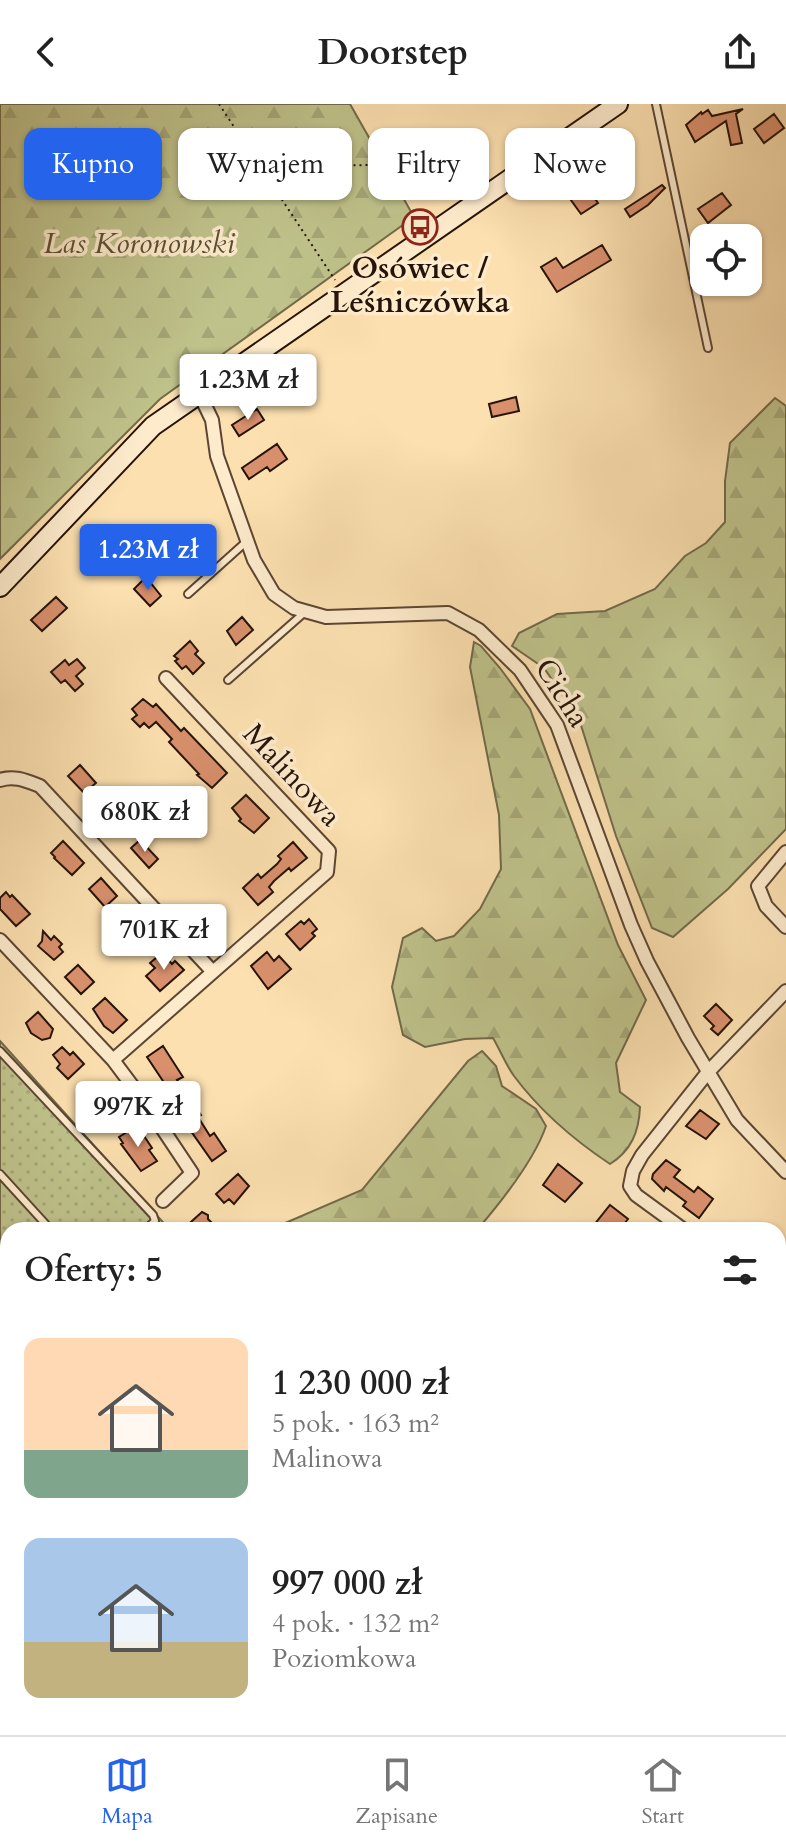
<!DOCTYPE html>
<html lang="pl">
<head>
<meta charset="utf-8">
<style>
	:root { --surface:#fff; --page:#f2f2f2; --text:#222; --muted:#767676; --line:#e0e0e0; --accent:#2563eb }
	body { margin:0; font-family:Cardo,serif; background:var(--page); color:var(--text); height:100vh; display:flex; flex-direction:column; font-size:30px; white-space:nowrap }
	* { box-sizing:border-box; margin:0 }
	p { font-size:26px; color:var(--muted) }
	.icon { flex:none; width:44px; height:44px; fill:none; stroke:currentColor; stroke-width:2; stroke-linecap:round; stroke-linejoin:round }
	.map { position:relative; flex:1; overflow:hidden }
	.details { position:absolute; left:0px; top:1118px; width:786px; height:514px; display:flex; flex-direction:column; background:var(--surface); border-radius:24px 24px 0 0; box-shadow:0 2px 6px #0004 }
	.details>* { flex:none }
	.top-card { position:absolute; left:24px; top:24px; width:738px; height:72px; display:flex; gap:16px }
	.fabs { position:absolute; left:690px; top:120px; display:grid; gap:16px }
	.fabs a { display:grid; place-items:center; width:72px; height:72px; border-radius:16px; background:var(--surface); box-shadow:0 2px 6px #0004; font-size:40px }
	.price { position:absolute; translate:-50% -68px; padding:0 18px; border-radius:8px; background:#fff; color:#222; font-size:26px; line-height:52px; filter:drop-shadow(0 2px 4px #0008) }
	.price::after { content:''; position:absolute; left:50%; top:48px; width:24px; height:18px; margin-left:-12px; background:inherit; clip-path:polygon(0 0,100% 0,50% 100%) }
	.price.active { background:var(--accent); color:#fff }
	ul { padding:0; list-style:none }
	li { display:flex; align-items:center; gap:24px; height:200px; padding:0 24px }
	li span { display:grid; place-items:center; flex:none; width:224px; height:160px; border-radius:16px; color:#555 }
	li>.icon { margin-inline-start:auto }
	span .icon { width:96px; height:96px; fill:#fffc; stroke-width:1 }
	li b { font-size:34px }
	h2 { display:flex; justify-content:space-between; align-items:center; height:96px; padding:0 24px; font-size:34px }
	.pill { padding:0 28px; border-radius:16px; background:var(--surface); box-shadow:0 2px 6px #0004; font-size:28px; line-height:72px }
	.pill.active { background:var(--accent); color:#fff }
	header { display:flex; justify-content:space-between; align-items:center; height:104px; padding:0 24px; background:var(--surface); font-size:36px; font-weight:800 }
	.menu { display:flex; justify-content:space-around; align-items:center; height:112px; border-top:2px solid var(--line); background:var(--surface); font-size:22px; color:var(--muted) }
	.menu a { display:grid; justify-items:center; gap:4px }
	.menu .active { color:var(--accent) }
	.map>svg:first-child { display:block }
</style>
</head>
<body>
<header><svg class="icon" aria-label="back" viewBox="0 0 24 24"><path d="M15 5l-7 7 7 7"/></svg>Doorstep<svg class="icon" aria-label="share" viewBox="0 0 24 24"><path d="M12 15V3M7 8l5-5 5 5M5 13v7h14v-7"/></svg></header>
<div class="map">
<svg width="786" height="1631" viewBox="0 0 786 1631">
	<defs>
		<pattern id="grass-dots" width="8" height="8" patternUnits="userSpaceOnUse" patternTransform="scale(2)"><rect width="8" height="8" fill="#bfc28b"/><path d="M2 2h.1M6 6h.1" fill="none" stroke="#a4a677" stroke-width="1.8" stroke-linecap="round"/></pattern>
		<pattern id="forest-firs" width="22" height="20" patternUnits="userSpaceOnUse" patternTransform="scale(2)"><rect width="22" height="20" fill="#bfc28b"/><path d="M5 1l3.5 6h-7zM16 11l3.5 6h-7z" fill="#a4a677"/></pattern>
		<pattern id="cemetery-stones" width="16" height="16" patternUnits="userSpaceOnUse" patternTransform="scale(2)"><rect width="16" height="16" fill="#bfc28b"/><path d="M2 7V4a2 2 0 0 1 4 0v3zM10 15v-3a2 2 0 0 1 4 0v3z" fill="#a4a677"/></pattern>
	</defs>
	<rect width="100%" height="100%" fill="#fce0b0"/>
	<filter id="stains"><feTurbulence type="fractalNoise" baseFrequency=".0025" numOctaves="4"/><feColorMatrix values="0 0 0 0 .2 0 0 0 0 .09 0 0 0 0 .02 0 0 0 .5 -.17"/></filter>
	<radialGradient id="worn" r=".72"><stop offset=".6" stop-color="#630" stop-opacity="0"/><stop offset="1" stop-color="#630" stop-opacity=".3"/></radialGradient>
	<!-- grass -->
	<path fill="url(#grass-dots)" stroke="#726a4a" stroke-width="2" d="M0,937l170,189h-162v285l-8,9z"/>
	<!-- forest -->
	<path fill="url(#forest-firs)" stroke="#726a4a" stroke-width="2" d="M0,0h350l64,113 -254,182 -160,160z
		M775,294l11,8v423l-58,60 -55,48 -21,-9 -36,-92 -37,-117 -35,-51 -32,-22 7,-13 38,-19 48,-3 50,-22 30,-33 21,-13 19,-21v-41l5,-38z
		M474,538l7,4 19,22 30,41 88,236 28,55 -30,63 4,29 20,15c-1,25 -9,44 -30,57 -36,-24 -70,-53 -96,-88 -8,-11 -14,-26 -21,-38l-28,1 -40,8 -22,-12 -11,-48 11,-49 19,-10 14,13 18,-5 26,-27 21,-40 -2,-54 -29,-148z
		M482,947l14,15 6,20 34,23 10,17c-12,35 -45,76 -69,104h-208l93,-40 106,-129z
		M786,1186v445h-335l5,-7h322v-428z
		M8,1444v180h93l-5,7h-96v-178z"/>
	<!-- cemetery -->
	<path fill="url(#cemetery-stones)" stroke="#726a4a" stroke-width="2" d="M260,1624h172l-5,7h-160z"/>
	<!-- building -->
	<path fill="#d9906d" stroke="#261309" stroke-width="2" d="M743,5l-7,5 6,29 -11,2 -5,-24 -31,21 -9,-17 15,-13 1,2 6,-4 4,6z
		M774,10l10,14 -20,15 -10,-14z
		M469,28l9,15 -20,13 -12,-18 12,-7 2,3z
		M662,81l3,3 -17,17 -18,12 -5,-8z
		M580,84l3,4 4,-4 11,15 -17,11 -13,-18z
		M722,89l9,12 -23,18 -10,-14z
		M602,141l9,15 -54,32 -16,-25 15,-9 7,10z
		M516,293l3,14 -27,6 -3,-13z
		M257,305l7,11 -25,16 -7,-11z
		M277,340l10,15 -17,12 -3,-4 -18,12 -7,-11z
		M146,473l15,19 -11,10 -16,-17z
		M56,493l11,11 -25,23 -11,-11z
		M242,513l11,13 -17,15 -9,-14z
		M190,537l8,10 -3,3 9,9 -11,11 -7,-8 -4,3 -7,-8 3,-2 -4,-3z
		M77,555l8,9 -9,8 7,8 -8,7 -10,-11 -4,3 -10,-11 14,-12 4,5z
		M143,595l10,8 3,-3 25,27 3,-3 43,45 -15,15 -15,-13 2,-1 -30,-32 3,-3 -16,-17 -7,6 -5,-5 -4,4 -8,-8 5,-4 -5,-6z
		M80,661l16,18 -12,10 -16,-17z
		M246,691l23,23 -15,15 -15,-12 2,-2 -9,-11z
		M111,693l8,8 2,-2 15,16 -9,9 -4,-4 -12,11 -2,-15 3,-3 -11,-12z
		M140,736l18,19 -9,9 -18,-20z
		M63,737l21,22 -12,12 -18,-17 1,-1 -4,-4z
		M293,738l14,16 -16,13 -2,-3 -15,13 -5,6 4,5 -15,13 -15,-17 15,-14 3,4 16,-14 4,-5 -3,-3z
		M101,774l16,18 -12,11 -16,-18z
		M6,788l4,5 2,-2 18,19 -14,12 -16,-17v-11z
		M204,807l6,6 2,-3 11,13 -11,10 -16,-18z
		M131,808l8,9 -6,5 9,10 -13,12 -4,-4 -5,5 -13,-16z
		M309,815l8,10 -5,4 3,3 -15,14 -14,-16 15,-13 3,3z
		M43,827l8,9 3,-4 8,8 -3,3 4,5 -9,8 -16,-14 4,-5z
		M267,848l7,9 5,-5 12,13 -23,20 -17,-23z
		M162,849l10,11 3,-3 9,9 -24,21 -14,-15 9,-8 -5,-5z
		M78,861l16,17 -13,12 -16,-17z
		M105,894l22,22 -14,13 -9,-7 -11,-17z
		M716,900l16,16 -14,15 -7,-6 3,-3 -10,-10z
		M38,908l15,17 -3,9 -8,2 -11,-7 -5,-10z
		M163,942l20,31 -6,3 24,35 -3,2 12,19 4,-3 12,18 -14,10 -38,-54 2,-2 -3,-4 2,-2 -28,-42z
		M62,943l8,8 3,-3 11,12 -16,15 -11,-11 3,-4 -7,-9z
		M700,1006l19,14 -13,15 -20,-13z
		M135,1023l7,11 2,-2 8,12 -3,2 8,11 -16,10 -20,-27 2,-1 -4,-6z
		M666,1056l14,10 -6,7 20,15 4,-5 15,12 -14,19 -16,-12 3,-4 -20,-15 -2,4 -12,-12 1,-5z
		M558,1060l24,19 -17,19 -22,-17z
		M238,1070l11,12 -15,18 -5,-5 -5,4 -8,-9z
		M610,1101l18,14 -4,5 7,6h-41z
		M202,1108l6,3v4l11,11h-37z"/>
	<g fill="none" stroke-linecap="round" stroke-linejoin="round">
		<defs>
			<path id="service" d="M656,0l52,244
				M188,490l59,-53
				M228,576l77,-68
				M0,947l153,164 2,6 -10,9
				M0,1070l51,56
				M0,1188l8,8
				M0,1264l8,-7
				M0,1308l8,9
				M0,1416l8,-8"/>
			<path id="minor" d="M199,289l13,27 5,36 37,104 20,34 20,14 32,9 122,-4 31,17 41,40 37,55 74,200 16,36 41,77 49,82 49,52
				M166,574l163,173 -2,21 -114,100
				M0,676c14,-5 27,1 40,6l173,186 -100,88
				M786,748l-28,34 8,20 20,21
				M0,836l113,120 33,44 46,69 -29,28
				M684,1126l-48,-35 -6,-9 3,-15 9,-16 66,-83 78,-81
				M778,1189l8,-10"/>
			<path id="secondary" d="M0,483l153,-161 465,-322"/>
		</defs>
		<!-- service casing -->
		<use href="#service" stroke="#5c4633" stroke-width="10"/>
		<!-- minor casing -->
		<use href="#minor" stroke="#5c4633" stroke-width="16"/>
		<!-- secondary casing -->
		<use href="#secondary" stroke="#261309" stroke-width="22"/>
		<!-- path -->
		<path stroke="#261309" stroke-width="2" stroke-dasharray="2 4" stroke-linecap="butt" d="M219,0l116,176
			M273,80l26,-13 28,-5 42,-1 52,-11
			M0,1558l8,9
			M63,1624l7,7
			M441,1631l5,-7"/>
		<!-- service -->
		<use href="#service" stroke="#fdebcc" stroke-width="6"/>
		<!-- minor -->
		<use href="#minor" stroke="#fdebcc" stroke-width="12"/>
		<!-- secondary -->
		<use href="#secondary" stroke="#fdebcc" stroke-width="18"/>
	</g>
	<!-- icons -->
	<defs>
		<symbol id="bus-ring" viewBox="-11 -11 22 22"><circle r="9.5" fill="#fdebcc" stroke="#8f2418" stroke-width="1.5"/><path d="M-5-6H5V4H4V6H2V4H-2V6H-4V4H-5ZM-3.5-4V0h7V-4ZM-3.5 1.2v1.5H-2V1.2ZM2 1.2v1.5H3.5V1.2Z" fill="#8f2418"/></symbol>
	</defs>
	<g fill-rule="evenodd">
		<use href="#bus-ring" x="400" y="103" width="40" height="40"/>
	</g>
	<g text-anchor="middle" dominant-baseline="central" stroke-width="7" stroke-linejoin="round" paint-order="stroke">
		<!-- park labels -->
		<g font-size="30" font-style="italic" fill="#5c5036" stroke="#fdebcc">
			<text x="139" y="139">Las Koronowski</text>
		</g>
		<!-- poi labels -->
		<g font-size="30" font-weight="bold" fill="#261309" stroke="#fdebcc">
			<text x="420" y="164">Osówiec /<tspan x="420" dy="34">Leśniczówka</tspan></text>
		</g>
		<!-- street labels -->
		<g font-size="30" fill="#261309" stroke="#fdebcc">
			<text transform="translate(562 589) rotate(58)">Cicha</text>
			<text transform="translate(292 671) rotate(47)">Malinowa</text>
		</g>
	</g>
	<rect width="100%" height="100%" filter="url(#stains)"/>
	<rect width="100%" height="100%" fill="url(#worn)"/>
</svg>
<div class="fabs">
<a><svg class="icon" aria-label="locate" viewBox="0 0 24 24"><circle cx="12" cy="12" r="6"/><path d="M12 2v4M12 18v4M2 12h4M18 12h4"/></svg></a>
</div>
<b class="price" style="left:248px;top:318px">1.23M zł</b>
<b class="price active" style="left:148px;top:488px">1.23M zł</b>
<b class="price" style="left:145px;top:750px">680K zł</b>
<b class="price" style="left:164px;top:868px">701K zł</b>
<b class="price" style="left:138px;top:1045px">997K zł</b>
<div class="top-card">
<a class="pill active">Kupno</a>
<a class="pill">Wynajem</a>
<a class="pill">Filtry</a>
<a class="pill">Nowe</a>
</div>
<section class="details">
<h2>Oferty: 5<svg class="icon" aria-label="filters" viewBox="0 0 24 24"><path d="M4 7h16M4 17h16"/><circle cx="9" cy="7" r="2"/><circle cx="15" cy="17" r="2"/></svg></h2>
<ul>
<li><span style="background:linear-gradient(#ffd9b3 70%,#7fa58c 0)"><svg class="icon" aria-label="home" viewBox="0 0 24 24"><path d="M3 11l9-7 9 7M6 9v11h12V9"/></svg></span><div><b>1 230 000 zł</b><p>5 pok. · 163 m²</p><p>Malinowa</p></div></li>
<li><span style="background:linear-gradient(#a9c7e8 65%,#c2b280 0)"><svg class="icon" aria-label="home" viewBox="0 0 24 24"><path d="M3 11l9-7 9 7M6 9v11h12V9"/></svg></span><div><b>997 000 zł</b><p>4 pok. · 132 m²</p><p>Poziomkowa</p></div></li>
</ul>
</section>
</div>
<nav class="menu">
<a class="active"><svg class="icon" aria-label="map" viewBox="0 0 24 24"><path d="M3 6l6-2 6 2 6-2v14l-6 2-6-2-6 2zM9 4v14M15 6v14"/></svg>Mapa</a>
<a><svg class="icon" aria-label="saved" viewBox="0 0 24 24"><path d="M7 4h10v16l-5-4-5 4z"/></svg>Zapisane</a>
<a><svg class="icon" aria-label="home" viewBox="0 0 24 24"><path d="M3 11l9-7 9 7M6 9v11h12V9"/></svg>Start</a>
</nav>
</body>
</html>
